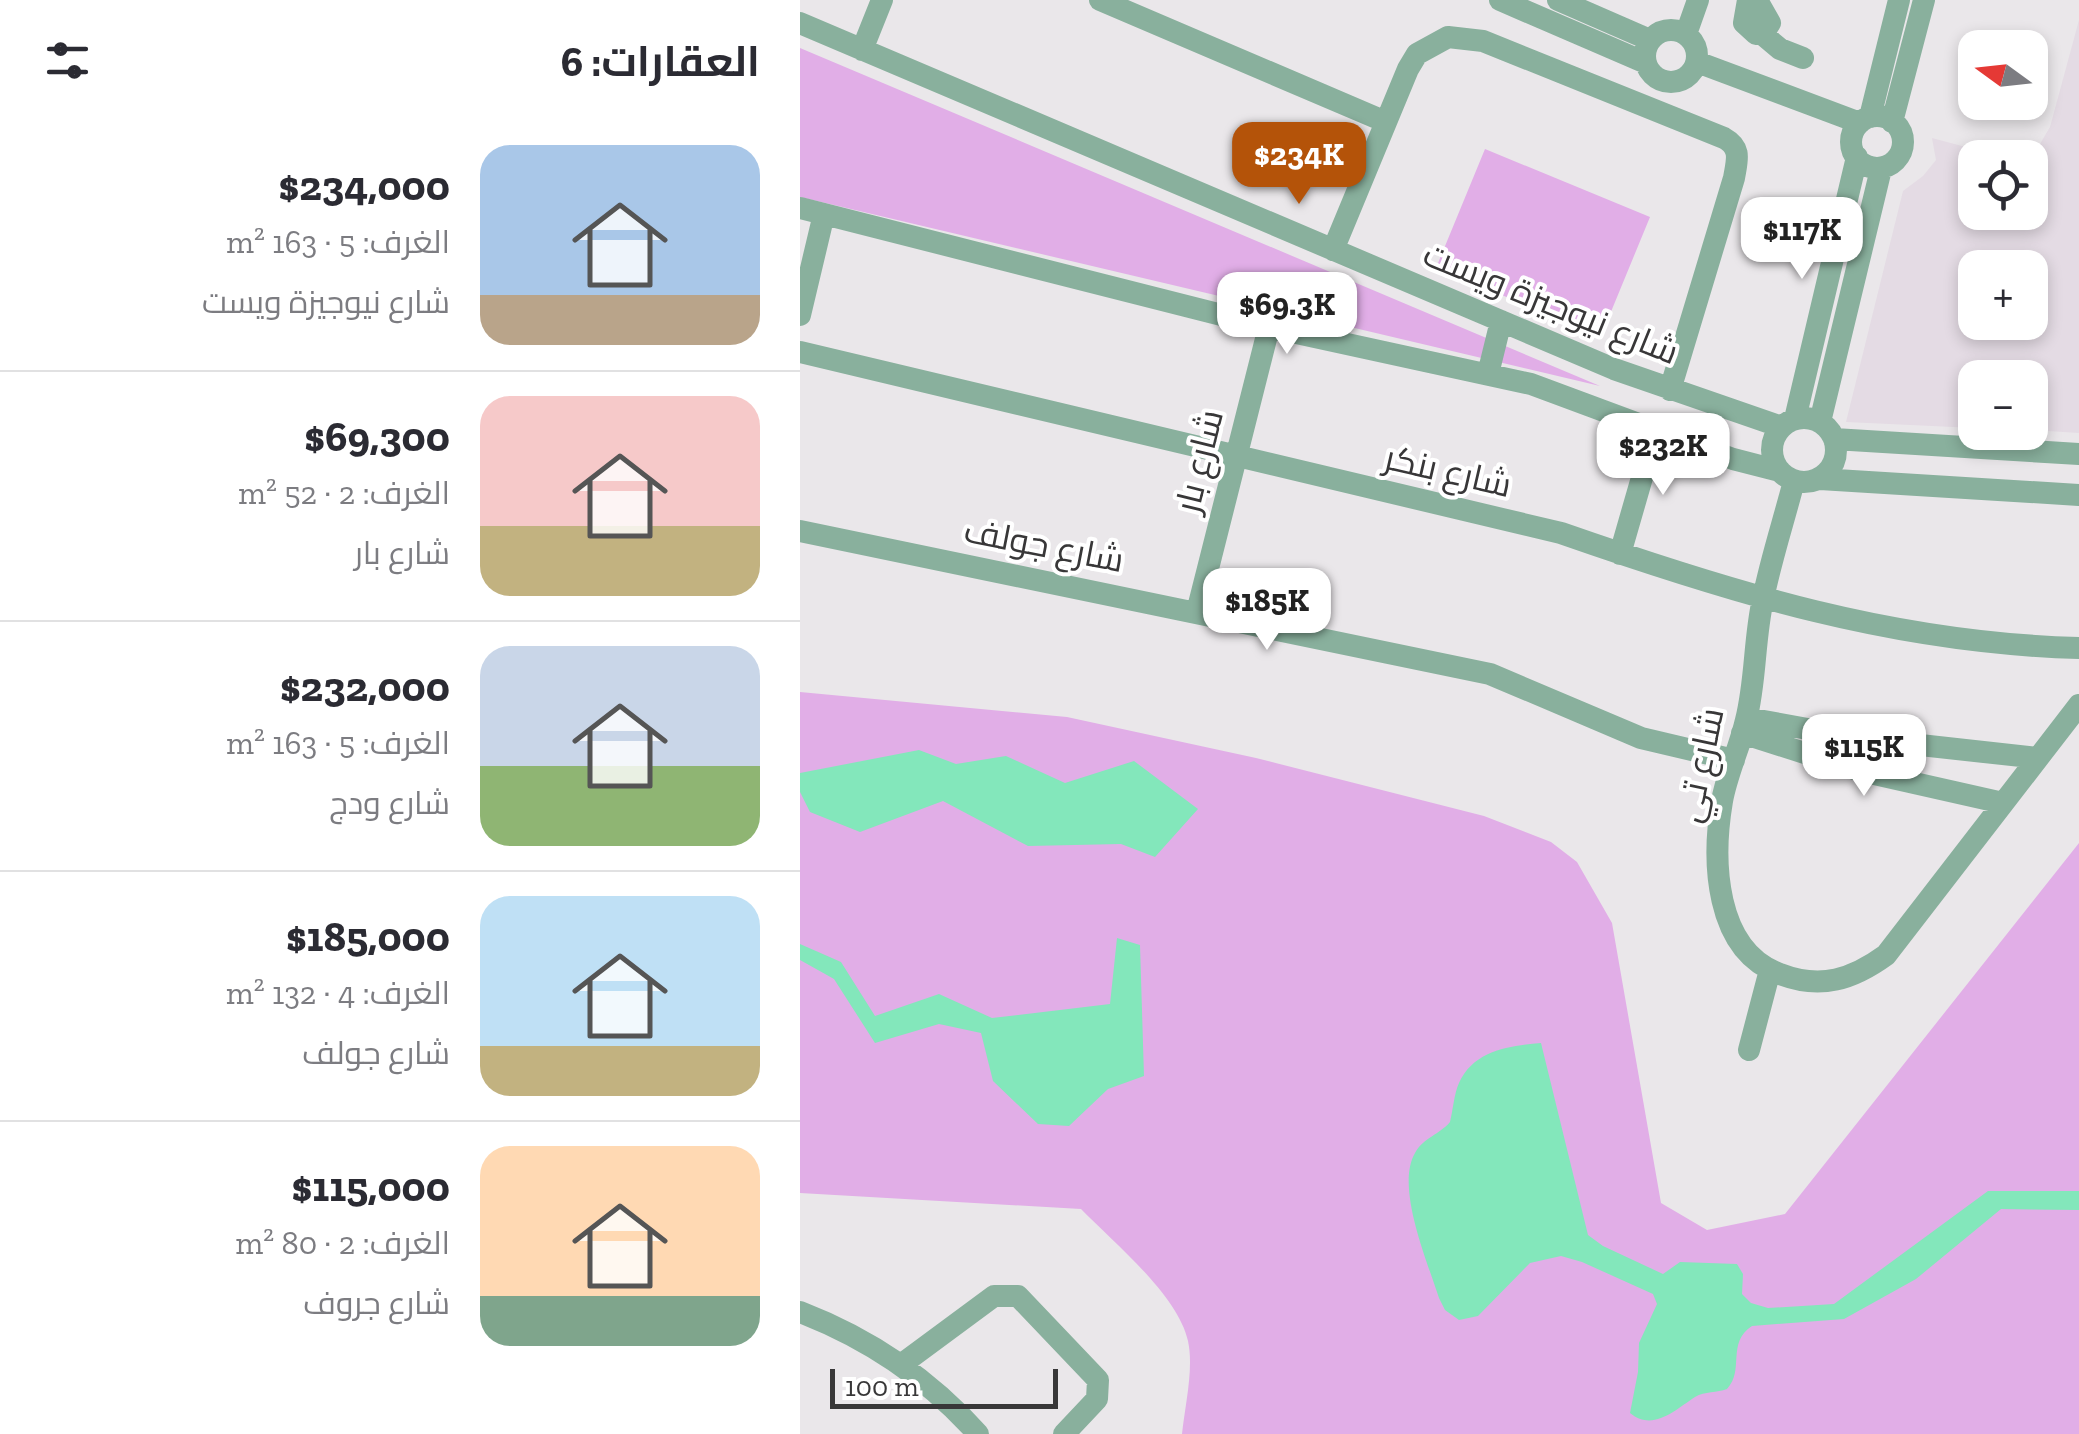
<!DOCTYPE html>
<html lang="ar">
<head>
<meta charset="utf-8">
<style>
	:root { --surface:#fff; --page:#f2f2f3; --text:#2b2b33; --muted:#7c7c81; --line:#e1e1e2; --accent:#b45309 }
	body { margin:0; font-family:"Zilla Slab",Cairo,serif; background:var(--page); color:var(--text); direction:rtl; height:100vh; display:flex; flex-direction:column; font-size:38px; white-space:nowrap }
	* { box-sizing:border-box; margin:0 }
	p { font-size:32px; color:var(--muted) }
	.icon { flex:none; width:55px; height:55px; fill:none; stroke:currentColor; stroke-width:2; stroke-linecap:round; stroke-linejoin:round }
	.map { position:relative; flex:1; overflow:hidden; direction:ltr }
	.details { display:flex; flex-direction:column; background:var(--surface); width:800px }
	.details>* { flex:none }
	.needle { width:65px; rotate:285deg }
	.fabs { position:absolute; left:1158px; top:30px; display:grid; gap:20px }
	.fabs a { display:grid; place-items:center; width:90px; height:90px; border-radius:20px; background:var(--surface); box-shadow:0 5px 15px #0003; font-size:50px }
	.scale { position:absolute; left:30px; bottom:25px; width:228px; box-sizing:border-box; padding-left:10px; border:5px solid #383738; border-top:0; font-size:28px; line-height:35px; white-space:nowrap; color:#383738; -webkit-text-stroke:8px #fff; paint-order:stroke }
	.price { position:absolute; translate:-50% -85px; padding:0 22px; border-radius:20px; background:#fff; color:#222; font-size:32px; line-height:65px; filter:drop-shadow(0 2px 5px #0008) }
	.price::after { content:''; position:absolute; left:50%; top:60px; width:30px; height:22px; margin-left:-15px; background:inherit; clip-path:polygon(0 0,100% 0,50% 100%) }
	.price.selected { background:var(--accent); color:#fff }
	ul { padding:0; list-style:none }
	li { display:flex; align-items:center; gap:30px; height:250px; padding:0 40px }
	li+li { border-top:2px solid var(--line) }
	li span { display:grid; place-items:center; flex:none; width:280px; height:200px; border-radius:30px; color:#555 }
	li>.icon { margin-inline-start:auto }
	span .icon { width:120px; height:120px; fill:#fffc; stroke-width:1 }
	li b { font-size:42px }
	h2 { display:flex; justify-content:space-between; align-items:center; height:120px; padding:0 40px; font-size:42px }
	main { display:flex; flex:1; min-height:0 }
	.map>svg:first-child { display:block }
</style>
</head>
<body>
<main>
<div class="map">
<svg width="1279" height="1434" viewBox="0 0 1279 1434">
	<rect width="100%" height="100%" fill="#eae7ea"/>
	<!-- built -->
	<path fill="#e4dbe4" fill-rule="evenodd" d="M1279,20v413l-49,-3v-52h-55v50l-129,-6 57,-231 20,-15 13,-16 -4,-22 71,19 -28,1v54h55v-54l-23,-1 30,-8 13,-22zM1175,268h55v54h-55z"/>
	<!-- green -->
	<path fill="#e1aee7" d="M0,48l800,338 -800,-189z
		M685,149l165,68 -49,119 -165,-68z
		M0,692l267,25 189,41 228,58 67,26 26,20 35,61 49,280 46,27 78,-16 294,-371v591h-897c3,-29 12,-65 6,-93 -10,-46 -74,-98 -107,-132l-281,-16z"/>
	<!-- water -->
	<path fill="#83e7bb" d="M119,750l37,14 50,-8 59,27 69,-22 64,48 -43,48 -34,-13 -93,2 -85,-45 -83,31 -50,-20 -10,-20v-19z
		M317,938l23,7 4,131 -36,13 -39,37 -31,-2 -45,-43 -12,-48 -42,-9 -64,19 -41,-64 -34,-19v-16l41,18 34,54 64,-22 53,24 118,-14z
		M741,1043l47,192 15,11 60,28 17,-12 57,2 6,10 -1,20 9,9 17,5 66,-4 154,-113h91v19l-78,-1 -85,70 -72,40 -92,7c-26,17 -7,44 -25,63 -10,4 -22,2 -32,8 -20,13 -42,35 -65,16l8,-41 1,-29 18,-39 -4,-10 -71,-32 -21,-6 -31,7 -52,53 -19,4 -14,-10 -6,-12c-11,-35 -44,-111 -24,-145 8,-15 25,-19 35,-31 3,-12 4,-28 9,-39 15,-33 51,-37 82,-40z"/>
	<g fill="none" stroke-linecap="round" stroke-linejoin="round">
		<!-- minor -->
		<path stroke="#89b09d" stroke-width="22" d="M300,0l286,122
			M700,0l146,63
			M758,0l92,40
			M948,0l-4,23 12,11 9,-3 5,-8 -13,-23
			M0,23l814,346 168,58
			M845 56a26 26 0 1 1 52 0a26 26 0 1 1-52 0Z
			M961,33l19,16 23,9
			M886,34l12,-34
			M62,50l20,-50
			M897,62l163,61
			M1051 142a26 26 0 1 1 52 0a26 26 0 1 1-52 0Z
			M1070,117l29,-117
			M1092,122l32,-122
			M0,208l469,119 262,57 202,75 47,12
			M533,250l75,-181 9,-15 31,-17 35,4 241,97c18,10 13,22 10,40l-64,212
			M0,315l24,-101
			M0,352l761,181c172,60 333,110 518,115
			M688,374l13,-53
			M972 450a32 32 0 1 1 64 0a32 32 0 1 1-64 0Z
			M995,419l62,-262
			M1020,422l61,-253
			M1034,439l245,15
			M1020,479l259,16
			M994,481c-10,39 -23,78 -31,118 -9,40 -7,82 -17,121 -6,27 -19,53 -24,81 -10,59 -8,149 58,173 41,16 73,5 106,-19l193,-250
			M0,531l690,143 151,64 93,22
			M820,554l36,-125
			M397,612l72,-285
			M947,718l110,20 181,20
			M942,733l119,38 142,32
			M949,1050l21,-80
			M0,1312c70,27 128,66 178,122
			M102,1364l92,-68h24l80,84 -1,19 -33,35"/>
	</g>
	<g text-anchor="middle" dominant-baseline="central" stroke-width="8" stroke-linejoin="round" paint-order="stroke">
		<!-- street labels -->
		<g font-size="35" fill="#383738" stroke="#fff">
			<text transform="translate(751 303) rotate(22)">شارع نيوجيزة ويست</text>
			<text transform="translate(399 461) rotate(-76)">شارع بار</text>
			<text transform="translate(648 471) rotate(13)">شارع بنكر</text>
			<text transform="translate(244 545) rotate(11)">شارع جولف</text>
			<text transform="translate(900 765) rotate(-78)">شارع تي</text>
		</g>
	</g>
</svg>
<div class="fabs">
<a><svg class="needle" viewBox="-14 -14 28 28"><path d="M0-13l5 13h-10z" fill="#e53935"/><path d="M0 13l5-13h-10z" fill="#7c7c81"/></svg></a>
<a><svg class="icon" aria-label="locate" viewBox="0 0 24 24"><circle cx="12" cy="12" r="6"/><path d="M12 2v4M12 18v4M2 12h4M18 12h4"/></svg></a>
<a>+</a>
<a>−</a>
</div>
<div class="scale">100 m</div>
<b class="price selected" style="left:499px;top:207px">$234K</b>
<b class="price" style="left:1002px;top:282px">$117K</b>
<b class="price" style="left:487px;top:357px">$69.3K</b>
<b class="price" style="left:863px;top:498px">$232K</b>
<b class="price" style="left:467px;top:653px">$185K</b>
<b class="price" style="left:1064px;top:799px">$115K</b>
</div>
<section class="details">
<h2>العقارات: 6<svg class="icon" aria-label="filters" viewBox="0 0 24 24"><path d="M4 7h16M4 17h16"/><circle cx="9" cy="7" r="2"/><circle cx="15" cy="17" r="2"/></svg></h2>
<ul>
<li><span style="background:linear-gradient(#a9c7e8 75%,#b9a48a 0)"><svg class="icon" aria-label="home" viewBox="0 0 24 24"><path d="M3 11l9-7 9 7M6 9v11h12V9"/></svg></span><div><b>$234,000</b><p>الغرف: 5 · 163 m²</p><p>شارع نيوجيزة ويست</p></div></li>
<li><span style="background:linear-gradient(#f6c9c9 65%,#c2b280 0)"><svg class="icon" aria-label="home" viewBox="0 0 24 24"><path d="M3 11l9-7 9 7M6 9v11h12V9"/></svg></span><div><b>$69,300</b><p>الغرف: 2 · 52 m²</p><p>شارع بار</p></div></li>
<li><span style="background:linear-gradient(#c9d6e8 60%,#8fb573 0)"><svg class="icon" aria-label="home" viewBox="0 0 24 24"><path d="M3 11l9-7 9 7M6 9v11h12V9"/></svg></span><div><b>$232,000</b><p>الغرف: 5 · 163 m²</p><p>شارع ودج</p></div></li>
<li><span style="background:linear-gradient(#bfe0f5 75%,#c2b280 0)"><svg class="icon" aria-label="home" viewBox="0 0 24 24"><path d="M3 11l9-7 9 7M6 9v11h12V9"/></svg></span><div><b>$185,000</b><p>الغرف: 4 · 132 m²</p><p>شارع جولف</p></div></li>
<li><span style="background:linear-gradient(#ffd9b3 75%,#7fa58c 0)"><svg class="icon" aria-label="home" viewBox="0 0 24 24"><path d="M3 11l9-7 9 7M6 9v11h12V9"/></svg></span><div><b>$115,000</b><p>الغرف: 2 · 80 m²</p><p>شارع جروف</p></div></li>
</ul>
</section>
</main>
</body>
</html>
